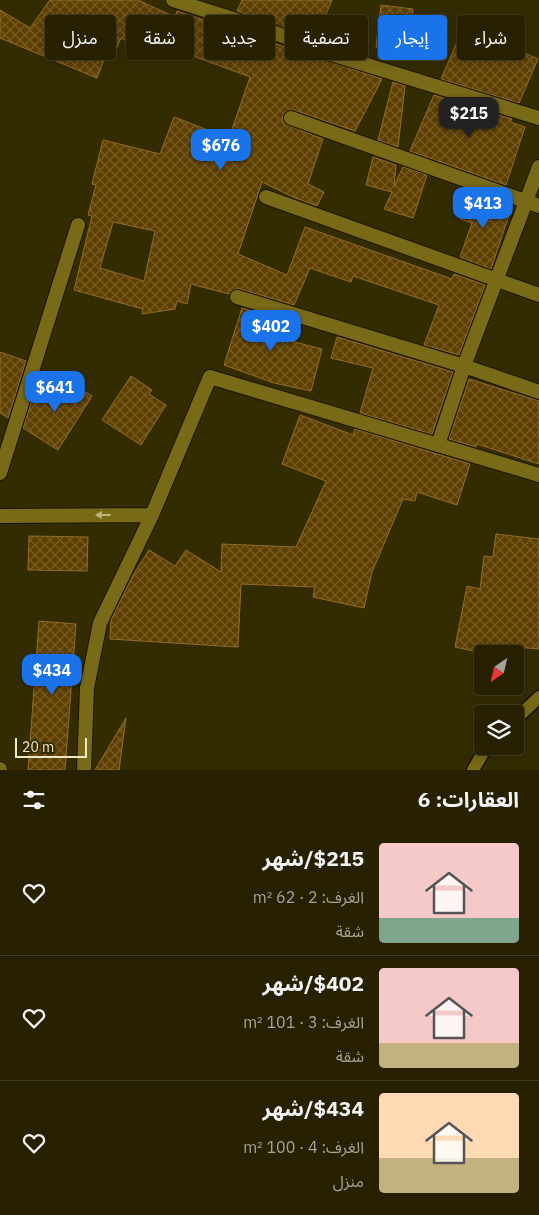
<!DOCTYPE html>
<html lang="ar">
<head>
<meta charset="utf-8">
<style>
	:root { --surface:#272101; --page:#2f290b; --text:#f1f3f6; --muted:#a4a399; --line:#433e23; --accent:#1a73e8 }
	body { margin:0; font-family:"IBM Plex Sans","Noto Sans Arabic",sans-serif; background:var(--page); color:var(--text); direction:rtl; height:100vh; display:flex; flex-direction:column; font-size:19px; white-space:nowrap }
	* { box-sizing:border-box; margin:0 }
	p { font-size:16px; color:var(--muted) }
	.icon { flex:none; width:28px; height:28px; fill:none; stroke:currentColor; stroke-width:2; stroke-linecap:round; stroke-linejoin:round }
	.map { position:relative; height:770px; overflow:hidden; direction:ltr }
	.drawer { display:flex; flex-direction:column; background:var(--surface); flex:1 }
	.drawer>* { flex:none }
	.banner { position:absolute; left:15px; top:15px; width:510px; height:45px; direction:rtl; display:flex; gap:10px }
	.needle { width:32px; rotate:215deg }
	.fabs { position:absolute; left:474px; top:645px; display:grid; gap:10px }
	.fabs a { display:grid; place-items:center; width:50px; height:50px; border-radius:5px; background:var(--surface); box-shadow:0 2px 12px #0003,0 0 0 1px var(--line); font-size:25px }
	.scale { position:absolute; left:15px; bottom:12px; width:72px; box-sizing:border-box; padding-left:5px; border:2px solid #f0eac4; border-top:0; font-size:14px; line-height:18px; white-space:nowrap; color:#f0eac4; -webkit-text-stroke:4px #342c01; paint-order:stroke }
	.price { position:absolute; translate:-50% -42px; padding:0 11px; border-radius:10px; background:var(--accent); color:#fff; font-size:16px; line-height:32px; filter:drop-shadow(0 1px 2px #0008) }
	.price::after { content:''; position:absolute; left:50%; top:30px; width:15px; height:11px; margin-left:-8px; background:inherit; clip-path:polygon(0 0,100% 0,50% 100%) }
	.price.selected { background:#222; color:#fff }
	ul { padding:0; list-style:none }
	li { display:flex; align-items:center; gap:15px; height:125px; padding:0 20px }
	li+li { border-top:1px solid var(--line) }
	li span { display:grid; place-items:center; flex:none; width:140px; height:100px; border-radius:5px; color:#555 }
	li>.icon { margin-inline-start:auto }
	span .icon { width:60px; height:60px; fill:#fffc; stroke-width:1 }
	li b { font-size:21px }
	h2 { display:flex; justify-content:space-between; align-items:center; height:60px; padding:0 20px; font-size:21px }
	.tag { padding:0 18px; border-radius:5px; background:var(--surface); box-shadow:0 2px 12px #0003,0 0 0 1px var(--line); font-size:18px; line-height:45px }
	.tag.selected { background:var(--accent); color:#fff }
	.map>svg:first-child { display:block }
</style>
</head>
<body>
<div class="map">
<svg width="539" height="770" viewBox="0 0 539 770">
	<defs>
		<pattern id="building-cross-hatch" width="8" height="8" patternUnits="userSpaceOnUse" patternTransform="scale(1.25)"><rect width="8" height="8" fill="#5e3f00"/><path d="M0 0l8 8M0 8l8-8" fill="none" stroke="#755b24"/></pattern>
	</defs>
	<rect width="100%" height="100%" fill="#342c01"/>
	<!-- building -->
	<path fill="url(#building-cross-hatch)" stroke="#936d25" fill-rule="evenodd" d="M50,0h88l37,17 2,-6 205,68 -27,52 -61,-21 -9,2 -3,7 3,5 38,15 -15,45 16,8 -7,14 -24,-9 -31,-15 -24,72 49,21 18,-48 147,52 2,-5 31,11 -26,70 -35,-10 15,-40 -86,-29 -2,6 -41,-14 -16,37 -54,-16h-5l-6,5 -38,-10 -4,20 -10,-3 -2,8 -33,5 1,-5 -69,-19 18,-74 -4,-1 8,-30 -4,-1 11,-44 57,14 14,-37 55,21 21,-61 -92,-34 -5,11 -32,-16 -6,14 -7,-3 -11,29 -97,-40v-28l30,18zM113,222l42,9 -11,50 -44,-13z
		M242,0h90l-17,40 -78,-29z
		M381,5l32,4 -4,41 -33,-3z
		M464,26l74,33 -19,44 -78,-24z
		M393,82l12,4 -7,61 -20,-7z
		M434,95l78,24 -2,3 15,5 -19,58 -96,-34z
		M373,157l23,8 -2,21 9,-19 24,8 -14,43 -29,-9 8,-17 -26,-7z
		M470,191l31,11 -3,6 12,4 -19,57 -31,-12 12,-34 -12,-4z
		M242,308l45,13 -2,1 -6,16 43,11 -11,42 -37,-8 -50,-18z
		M337,337l116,35 -21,62 -72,-21 13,-45 -42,-10z
		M0,352l26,9 -18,57 -8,-5z
		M131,376l21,14 -3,4 17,11 -25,40 -39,-25z
		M469,379l70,22v63l-62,-20 -1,3 -27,-8z
		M38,381l27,12 6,-10 21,13 -34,54 -35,-22z
		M300,415l53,20 2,-6 115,35 -13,41 -40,-13 -2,9 -12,-2 -31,73 -8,36 -51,-11 2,-10 -74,-3 -3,63 -128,-8 1,-19 21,-43 17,-27 26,16 11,-16 35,22 1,-28 74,3 30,-66 -44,-17z
		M496,534l43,5v110l-37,-3 -2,8h-13l-32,-7 12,-61 13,3 4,-33 9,1z
		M29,536l59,1 -1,34 -59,-1z
		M39,621l37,3 -11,146h-37z
		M126,718l-7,52h-24z"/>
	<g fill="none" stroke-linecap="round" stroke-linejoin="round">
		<defs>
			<path id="service" d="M515,720l24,-23
				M473,770l14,-24"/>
			<path id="minor" d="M173,0l95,30 47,19 224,69
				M291,118l248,88
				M266,197l273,98
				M237,297l227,69 75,26
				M438,445l26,-79 75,-199
				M0,473l78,-248
				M0,516l152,-1
				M0,769v1
				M84,770l3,-82 13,-65 52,-108 58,-138 329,98"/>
		</defs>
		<!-- service casing -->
		<use href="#service" stroke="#191500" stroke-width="15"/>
		<!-- minor casing -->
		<use href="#minor" stroke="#191500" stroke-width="16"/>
		<!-- service -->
		<use href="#service" stroke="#786a17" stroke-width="12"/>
		<!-- minor -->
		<use href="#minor" stroke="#786a17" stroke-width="14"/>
	</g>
	<!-- one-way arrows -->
	<defs><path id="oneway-solid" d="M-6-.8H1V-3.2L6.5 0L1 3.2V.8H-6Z" transform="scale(1.25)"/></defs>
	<use fill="#c0b77f" href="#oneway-solid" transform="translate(103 515) rotate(180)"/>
</svg>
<div class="fabs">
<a><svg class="needle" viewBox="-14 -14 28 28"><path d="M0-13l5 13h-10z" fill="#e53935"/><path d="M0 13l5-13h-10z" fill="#a4a399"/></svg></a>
<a><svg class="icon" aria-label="layers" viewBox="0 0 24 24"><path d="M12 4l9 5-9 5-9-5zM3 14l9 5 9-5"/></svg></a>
</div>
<div class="scale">20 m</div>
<b class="price selected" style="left:469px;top:139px">$215</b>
<b class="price" style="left:221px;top:171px">$676</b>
<b class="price" style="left:483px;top:229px">$413</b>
<b class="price" style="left:271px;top:352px">$402</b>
<b class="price" style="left:55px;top:413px">$641</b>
<b class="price" style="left:52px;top:696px">$434</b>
<div class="banner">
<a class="tag">شراء</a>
<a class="tag selected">إيجار</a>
<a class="tag">تصفية</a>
<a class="tag">جديد</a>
<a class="tag">شقة</a>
<a class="tag">منزل</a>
</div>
</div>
<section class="drawer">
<h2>العقارات: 6<svg class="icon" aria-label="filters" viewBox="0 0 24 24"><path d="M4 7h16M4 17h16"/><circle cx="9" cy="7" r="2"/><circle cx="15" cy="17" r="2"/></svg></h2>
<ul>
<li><span style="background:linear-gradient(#f6c9c9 75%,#7fa58c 0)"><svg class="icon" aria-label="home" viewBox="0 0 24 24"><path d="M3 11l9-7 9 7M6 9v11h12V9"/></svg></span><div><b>$215/شهر</b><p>الغرف: 2 · 62 m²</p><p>شقة</p></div><svg class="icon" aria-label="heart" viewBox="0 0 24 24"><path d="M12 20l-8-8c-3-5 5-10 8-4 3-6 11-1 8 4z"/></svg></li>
<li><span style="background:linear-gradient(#f6c9c9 75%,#c2b280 0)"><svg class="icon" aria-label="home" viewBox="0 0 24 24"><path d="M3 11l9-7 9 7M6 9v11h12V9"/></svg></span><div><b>$402/شهر</b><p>الغرف: 3 · 101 m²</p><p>شقة</p></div><svg class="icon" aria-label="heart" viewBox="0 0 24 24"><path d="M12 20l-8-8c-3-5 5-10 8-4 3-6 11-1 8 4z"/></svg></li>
<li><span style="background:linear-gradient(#ffd9b3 65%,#c2b280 0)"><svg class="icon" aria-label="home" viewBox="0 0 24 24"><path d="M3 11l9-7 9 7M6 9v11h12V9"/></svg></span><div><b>$434/شهر</b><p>الغرف: 4 · 100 m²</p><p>منزل</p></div><svg class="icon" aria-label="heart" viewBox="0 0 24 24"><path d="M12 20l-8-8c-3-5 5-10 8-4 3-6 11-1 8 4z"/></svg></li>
</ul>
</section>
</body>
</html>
